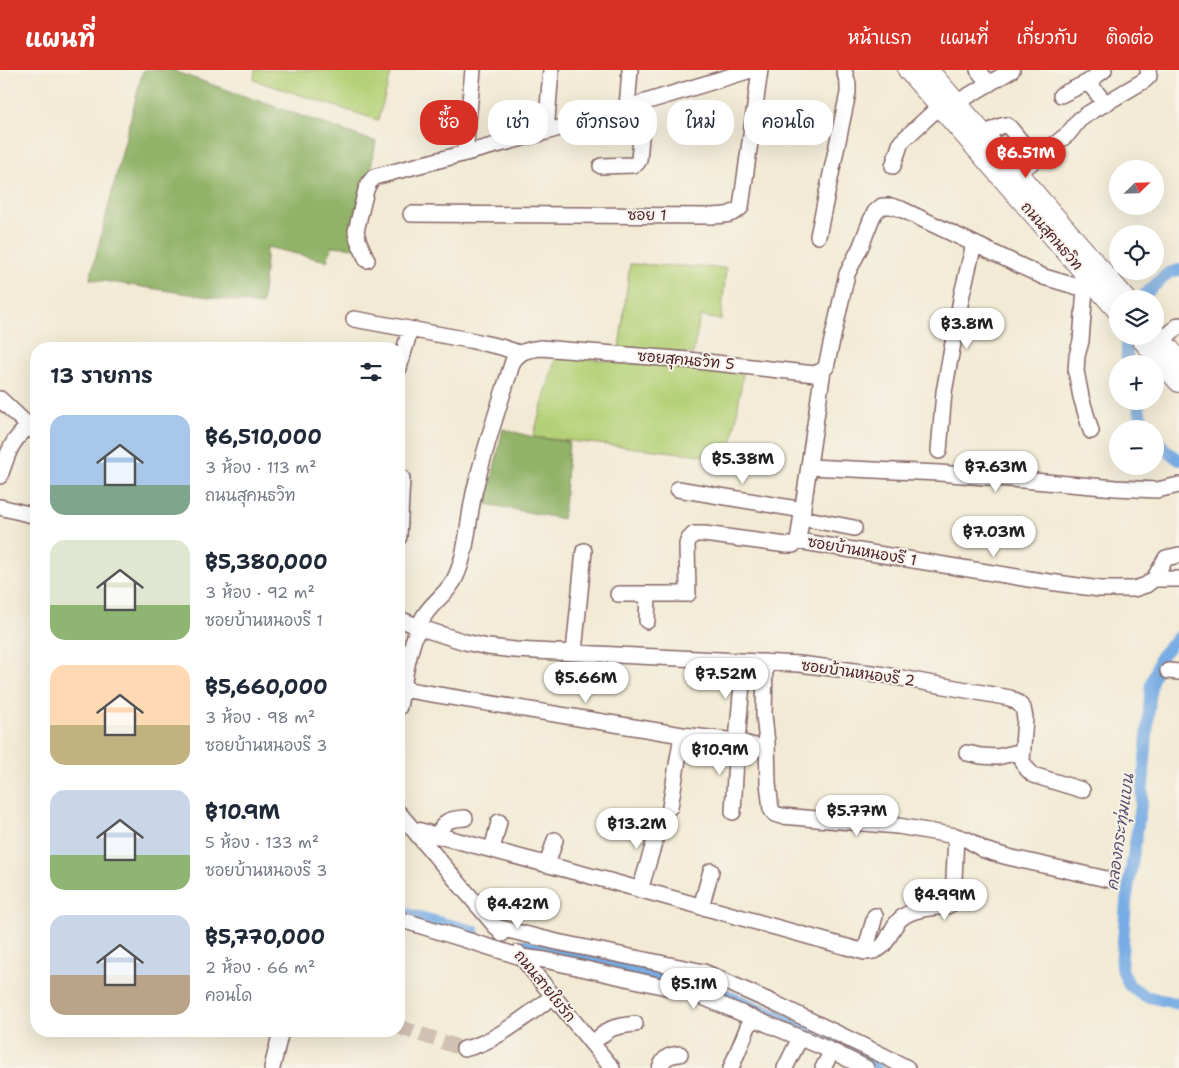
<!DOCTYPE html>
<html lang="th">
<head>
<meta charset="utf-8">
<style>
	:root { --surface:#fff; --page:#f6f6f7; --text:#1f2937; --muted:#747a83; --accent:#d93025 }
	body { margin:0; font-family:"Shantell Sans","Playpen Sans Thai",sans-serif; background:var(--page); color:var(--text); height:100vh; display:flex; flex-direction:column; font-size:19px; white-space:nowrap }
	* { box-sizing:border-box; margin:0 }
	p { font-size:16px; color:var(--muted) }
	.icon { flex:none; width:28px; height:28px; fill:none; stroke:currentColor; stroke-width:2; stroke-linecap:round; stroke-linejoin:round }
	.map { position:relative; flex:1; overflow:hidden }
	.drawer { position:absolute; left:30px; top:272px; width:375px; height:695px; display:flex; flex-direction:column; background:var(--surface); border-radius:20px; box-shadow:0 5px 20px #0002 }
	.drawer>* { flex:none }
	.banner { position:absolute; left:420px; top:30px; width:475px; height:45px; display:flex; gap:10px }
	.needle { width:32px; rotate:67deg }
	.buttons { position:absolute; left:1109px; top:90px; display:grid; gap:10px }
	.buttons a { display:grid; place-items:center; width:55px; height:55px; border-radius:50%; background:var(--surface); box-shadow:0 5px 20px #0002; font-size:25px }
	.price { position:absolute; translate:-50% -42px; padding:0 11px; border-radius:18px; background:#fff; color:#222; font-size:16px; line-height:32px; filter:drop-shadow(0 1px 2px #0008) }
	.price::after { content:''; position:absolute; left:50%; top:30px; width:15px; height:11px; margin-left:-8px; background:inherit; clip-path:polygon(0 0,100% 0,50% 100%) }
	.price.active { background:var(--accent); color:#fff }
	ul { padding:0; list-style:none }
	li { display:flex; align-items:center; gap:15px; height:125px; padding:0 20px }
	li span { display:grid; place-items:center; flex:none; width:140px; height:100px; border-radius:15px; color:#555 }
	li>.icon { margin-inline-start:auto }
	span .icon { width:60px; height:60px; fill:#fffc; stroke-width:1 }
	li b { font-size:21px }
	h2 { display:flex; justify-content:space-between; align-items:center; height:60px; padding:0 20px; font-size:21px }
	.pill { padding:0 18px; border-radius:20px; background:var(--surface); box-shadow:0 5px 20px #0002; font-size:18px; line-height:45px }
	.pill.active { background:var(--accent); color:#fff }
	header { display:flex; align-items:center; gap:30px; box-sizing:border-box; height:70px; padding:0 25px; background:var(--accent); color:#fff }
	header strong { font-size:24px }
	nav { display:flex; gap:28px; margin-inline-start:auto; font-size:18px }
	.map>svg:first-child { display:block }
</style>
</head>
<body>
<header>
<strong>แผนที่</strong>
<nav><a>หน้าแรก</a><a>แผนที่</a><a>เกี่ยวกับ</a><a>ติดต่อ</a></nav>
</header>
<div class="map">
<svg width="1179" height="998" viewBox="0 0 1179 998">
	<rect width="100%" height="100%" fill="#f7f3e8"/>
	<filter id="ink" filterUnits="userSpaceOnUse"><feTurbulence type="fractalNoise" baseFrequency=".02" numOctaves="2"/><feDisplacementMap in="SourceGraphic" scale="10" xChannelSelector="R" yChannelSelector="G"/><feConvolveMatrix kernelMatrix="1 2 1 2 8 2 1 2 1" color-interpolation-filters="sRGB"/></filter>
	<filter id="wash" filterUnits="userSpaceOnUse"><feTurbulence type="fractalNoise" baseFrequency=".0096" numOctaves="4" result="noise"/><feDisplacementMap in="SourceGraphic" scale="20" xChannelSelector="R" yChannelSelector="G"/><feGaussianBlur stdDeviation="1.12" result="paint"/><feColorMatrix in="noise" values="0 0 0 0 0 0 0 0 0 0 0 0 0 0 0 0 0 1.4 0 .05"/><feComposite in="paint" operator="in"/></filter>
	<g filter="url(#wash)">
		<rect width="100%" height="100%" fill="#f2ead4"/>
		<!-- green -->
		<path fill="#b5d178" stroke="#807852" d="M255,0h137l-14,50 -124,-40z
			M630,194l96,4 -5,52 -21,-4 -7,38 -74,-5z
			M556,286l187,18 -13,84 -197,-21z"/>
		<!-- forest -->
		<path fill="#90b368" stroke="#6d694a" d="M143,0h33v2l200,70 -21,106 -23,-2 -5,15 -60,-14 -5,58 -172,-26z
			M503,359l30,8 36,5 -6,77 -77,-15z"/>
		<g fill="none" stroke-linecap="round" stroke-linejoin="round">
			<!-- canal -->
			<path stroke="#77ace4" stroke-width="12" d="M1140,229l28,-26 11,-3
				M1127,294v-23l1,-5
				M1137,331l4,16 7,12
				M1155,368l13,14 11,8
				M1179,566l-18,20 -10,28 -9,115 -16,103 -5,65 8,18 16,11 34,8
				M399,842l75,19
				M524,875l60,14 134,33 65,26 95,50"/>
		</g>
	</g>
	<g filter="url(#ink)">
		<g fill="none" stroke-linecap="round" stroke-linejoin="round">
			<!-- minor-tunnel -->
			<path stroke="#d0c1b2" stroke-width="15" stroke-dasharray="15 8" stroke-linecap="butt" d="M399,957l65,22"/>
			<defs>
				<path id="minor" d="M978,0l11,14
					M1104,0l-16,12 17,21
					M1061,25l27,-13
					M627,37l3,-37
					M950,38l6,-5 56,-33
					M546,62l5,-62
					M984,64l17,-8 5,-1 4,3 25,31
					M465,83l8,-83
					M601,96l32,-1 4,-2 2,-3 5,-57
					M893,96l8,-24 39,-36
					M1018,103l50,-39 11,-14 10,-7 56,-33 4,-4 -1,-6
					M411,144l297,2c12,-1 24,1 33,-9l19,-137
					M818,166l30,-143v-9l-4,-14
					M367,190l-9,-20 -2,-9 10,-41 3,-7 5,-6 172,-45 205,-62
					M1085,219l-4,52 -4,15 -1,15 5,26 10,34
					M354,249l115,21 32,7 18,6
					M1162,271l17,-16
					M399,298l11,-38
					M0,329l35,33
					M939,381l5,-59 18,-98 12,-50
					M809,397l130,6 177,15 41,2 22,-5
					M0,406c8,-23 10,-34 29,-50
					M678,419l125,21
					M0,437l36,9
					M802,448l52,10
					M399,467l3,-59
					M798,471l237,39 65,9h34l12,-4 8,-6 12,-21 13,-3
					M1154,509h25
					M618,524h70l-1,-50 2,-5 5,-5h10l83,11h6l5,-4 25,-171
					M399,549l13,5 6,3 47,15 23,5 27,3 284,14 80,10 131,24 8,5 5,5 2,10 -3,43 5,8 6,6 49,15
					M647,551l1,-27
					M574,582l10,-101
					M765,592l-1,53 3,28 1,40 3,26 4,5 7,2 116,10 58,10 12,4 16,10 24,7 103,23
					M1168,601l11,1
					M402,619l280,46 55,6 24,7h6
					M399,637c5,-27 11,-68 25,-91 9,-15 27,-25 33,-42 11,-26 11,-57 18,-85 10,-43 25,-86 38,-128 9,-11 14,-11 28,-13l147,12 127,14 8,-4 3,-3 21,-93 14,-28 10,-26 4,-8 7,-6h9l10,3 143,68 41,12 11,-3
					M967,683l14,3 16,1 26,-6
					M670,737l12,-72
					M733,742l4,-71 7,-80
					M399,743l103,121
					M413,759l200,53 252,70c27,0 21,-24 39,-36 12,-8 29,-8 43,-10l4,-2 2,-4 3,-64
					M437,766c8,-16 11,-17 28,-18
					M492,780l7,-28
					M547,795l8,-25
					M640,820l21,-70
					M701,837l10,-36
					M399,849l122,38 24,3 148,33 139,58 34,17
					M496,857l61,15 147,30 72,32 106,51 25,13
					M865,882l10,-36
					M518,883l94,115
					M593,973c17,-16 19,-16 42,-19
					M464,979c33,-7 62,-34 90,-53
					M272,998l9,-37
					M660,998c4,-11 9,-13 20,-14
					M731,998l21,-51
					M785,998l15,-30
					M823,998l9,-17"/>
				<path id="major" d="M908,0l210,241
					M928,0l198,229
					M1155,263l24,27
					M1139,266l40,46"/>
			</defs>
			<!-- minor casing -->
			<use href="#minor" stroke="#856666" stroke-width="18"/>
			<!-- major casing -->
			<use href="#major" stroke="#856666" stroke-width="22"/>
			<!-- minor -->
			<use href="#minor" stroke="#fff" stroke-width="15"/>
			<!-- major -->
			<use href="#major" stroke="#fff" stroke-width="20"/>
		</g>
	</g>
	<g text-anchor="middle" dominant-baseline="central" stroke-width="4" stroke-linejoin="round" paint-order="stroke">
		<!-- street labels -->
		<g font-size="15" fill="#4a1f2b" stroke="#f7f3e8">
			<text transform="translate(647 145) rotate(1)">ซอย 1</text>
			<text transform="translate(1052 166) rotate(49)">ถนนสุคนธวิท</text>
			<text transform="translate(686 290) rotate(5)">ซอยสุคนธวิท 5</text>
			<text transform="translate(862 481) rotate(10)">ซอยบ้านหนองรี 1</text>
			<text transform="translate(858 603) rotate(8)">ซอยบ้านหนองรี 2</text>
			<text transform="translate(545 916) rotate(51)">ถนนสายใยรัก</text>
		</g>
		<!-- water labels -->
		<g font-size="16" font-style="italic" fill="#5a506c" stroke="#f7f3e8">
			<text transform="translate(1120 762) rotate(-82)">คลองกระทุ่มแบน</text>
		</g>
	</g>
</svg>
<div class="buttons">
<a><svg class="needle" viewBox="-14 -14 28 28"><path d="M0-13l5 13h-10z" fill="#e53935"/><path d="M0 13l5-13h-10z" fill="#747a83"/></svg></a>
<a><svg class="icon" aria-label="locate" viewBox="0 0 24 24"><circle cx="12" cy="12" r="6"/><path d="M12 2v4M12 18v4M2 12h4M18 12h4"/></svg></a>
<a><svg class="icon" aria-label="layers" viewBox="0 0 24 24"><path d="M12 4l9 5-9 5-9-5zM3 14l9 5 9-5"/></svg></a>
<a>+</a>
<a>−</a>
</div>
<b class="price active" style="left:1026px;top:109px">฿6.51M</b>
<b class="price" style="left:967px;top:280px">฿3.8M</b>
<b class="price" style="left:743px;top:415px">฿5.38M</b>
<b class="price" style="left:996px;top:423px">฿7.63M</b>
<b class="price" style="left:994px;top:488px">฿7.03M</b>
<b class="price" style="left:726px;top:630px">฿7.52M</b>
<b class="price" style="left:586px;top:634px">฿5.66M</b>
<b class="price" style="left:720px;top:706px">฿10.9M</b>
<b class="price" style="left:857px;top:767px">฿5.77M</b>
<b class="price" style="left:637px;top:780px">฿13.2M</b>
<b class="price" style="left:945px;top:851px">฿4.99M</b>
<b class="price" style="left:518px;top:860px">฿4.42M</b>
<b class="price" style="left:694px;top:940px">฿5.1M</b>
<div class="banner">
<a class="pill active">ซื้อ</a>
<a class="pill">เช่า</a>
<a class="pill">ตัวกรอง</a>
<a class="pill">ใหม่</a>
<a class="pill">คอนโด</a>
</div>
<section class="drawer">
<h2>13 รายการ<svg class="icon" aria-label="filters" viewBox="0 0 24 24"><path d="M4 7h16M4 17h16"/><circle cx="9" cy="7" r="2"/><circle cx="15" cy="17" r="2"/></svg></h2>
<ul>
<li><span style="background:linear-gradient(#a9c7e8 70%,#7fa58c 0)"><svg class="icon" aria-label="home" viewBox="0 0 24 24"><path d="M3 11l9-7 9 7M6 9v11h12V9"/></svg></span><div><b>฿6,510,000</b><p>3 ห้อง · 113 m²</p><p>ถนนสุคนธวิท</p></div></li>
<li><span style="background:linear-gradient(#dfe7d0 65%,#8fb573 0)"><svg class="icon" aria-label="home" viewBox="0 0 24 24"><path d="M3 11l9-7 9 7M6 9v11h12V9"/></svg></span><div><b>฿5,380,000</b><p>3 ห้อง · 92 m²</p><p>ซอยบ้านหนองรี 1</p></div></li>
<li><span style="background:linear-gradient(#ffd9b3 60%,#c2b280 0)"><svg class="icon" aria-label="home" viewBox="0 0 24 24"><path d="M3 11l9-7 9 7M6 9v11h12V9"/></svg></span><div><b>฿5,660,000</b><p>3 ห้อง · 98 m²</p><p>ซอยบ้านหนองรี 3</p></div></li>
<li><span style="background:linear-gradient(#c9d6e8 65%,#8fb573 0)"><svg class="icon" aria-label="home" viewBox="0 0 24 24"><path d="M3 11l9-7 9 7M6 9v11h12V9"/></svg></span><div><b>฿10.9M</b><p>5 ห้อง · 133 m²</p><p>ซอยบ้านหนองรี 3</p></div></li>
<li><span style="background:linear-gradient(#c9d6e8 60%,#b9a48a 0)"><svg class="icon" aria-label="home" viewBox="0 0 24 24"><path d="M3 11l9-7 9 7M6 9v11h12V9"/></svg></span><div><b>฿5,770,000</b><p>2 ห้อง · 66 m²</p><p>คอนโด</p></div></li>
</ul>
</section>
</div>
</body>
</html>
